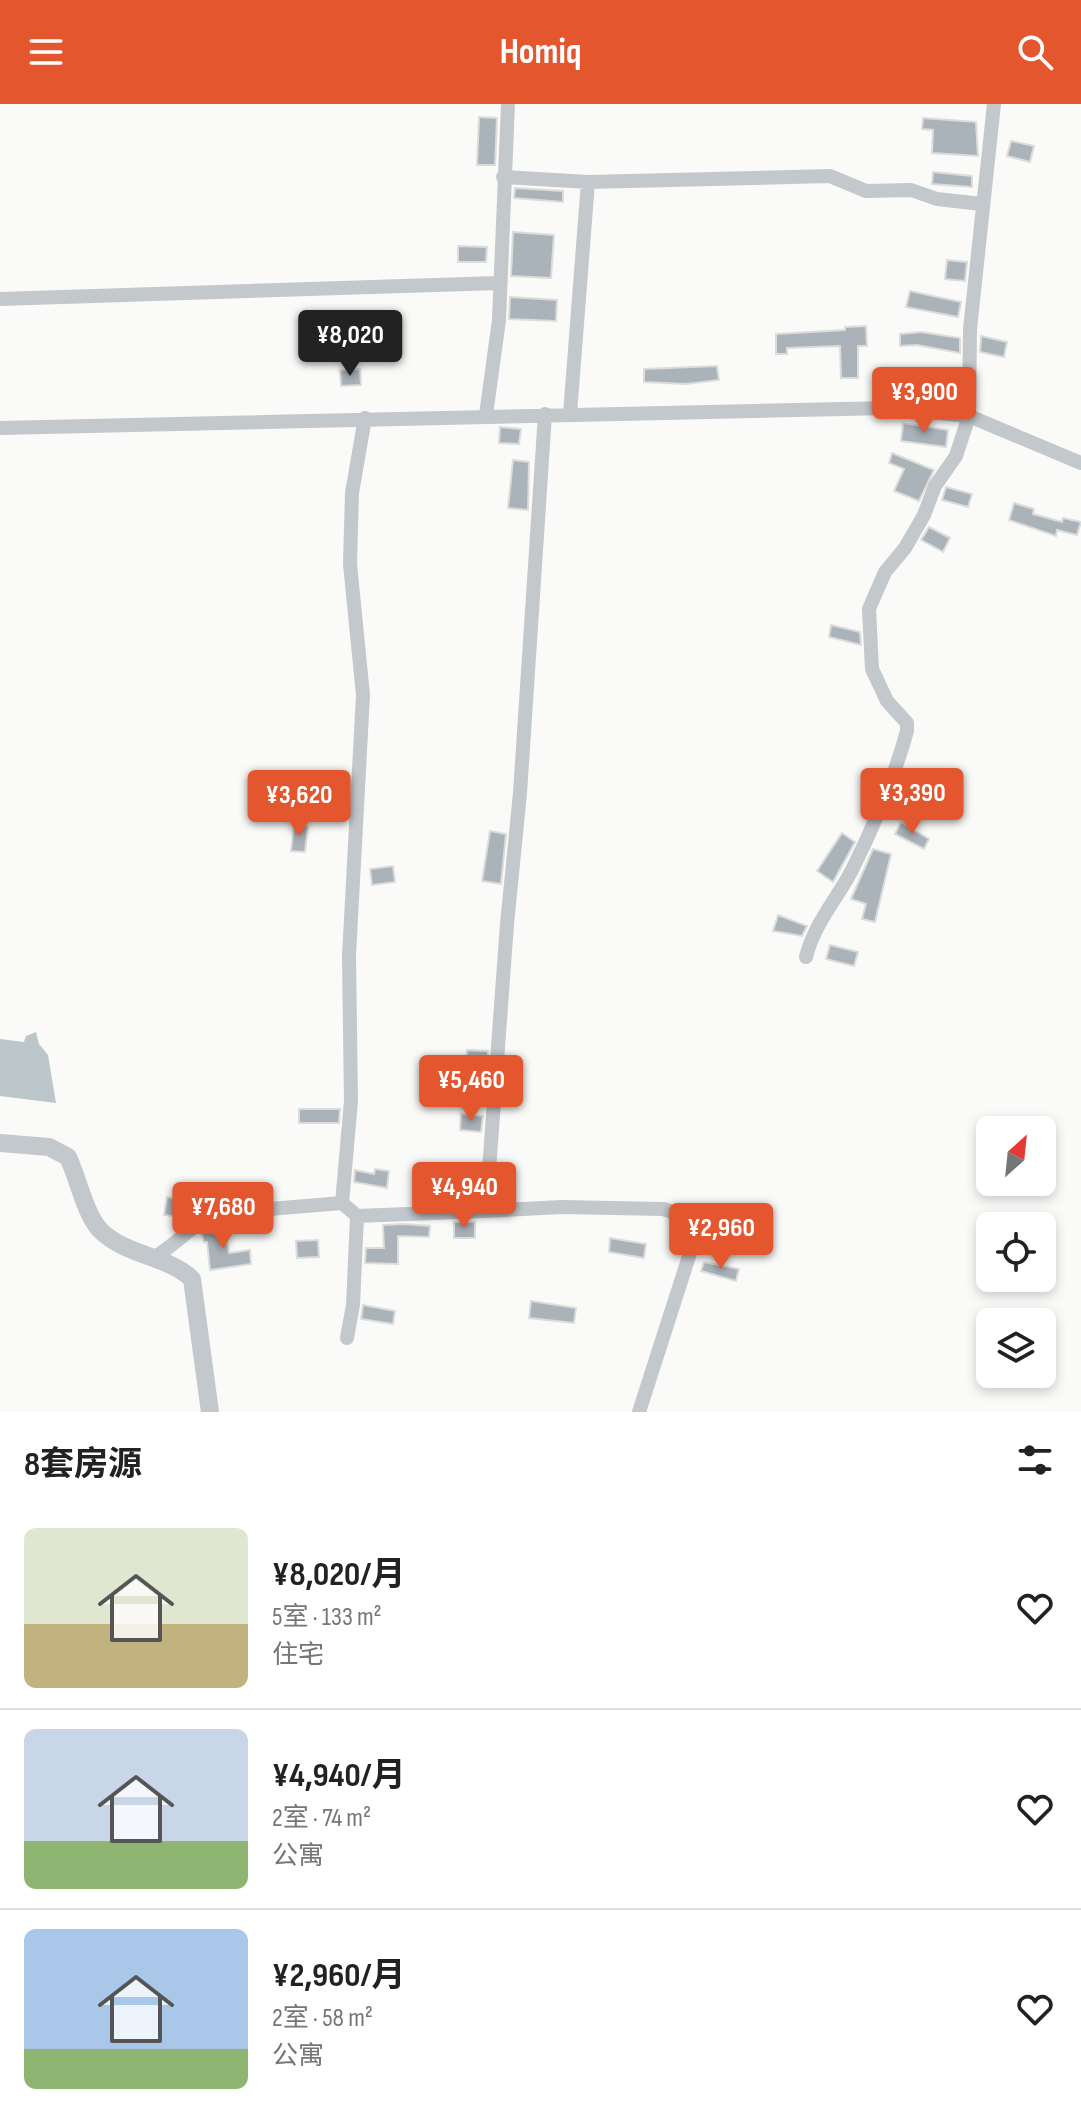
<!DOCTYPE html>
<html lang="zh">
<head>
<meta charset="utf-8">
<style>
	:root { --surface:#fff; --page:#f2f2f2; --text:#222; --muted:#767676; --line:#e0e0e0; --accent:#e4572e }
	body { margin:0; font-family:"Sofia Sans Condensed","Noto Sans SC",sans-serif; background:var(--page); color:var(--text); height:100vh; display:flex; flex-direction:column; font-size:30px; white-space:nowrap }
	* { box-sizing:border-box; margin:0 }
	p { font-size:26px; color:var(--muted) }
	.icon { flex:none; width:44px; height:44px; fill:none; stroke:currentColor; stroke-width:2; stroke-linecap:round; stroke-linejoin:round }
	.map { position:relative; height:1308px; overflow:hidden }
	.sheet { display:flex; flex-direction:column; background:var(--surface); flex:1 }
	.sheet>* { flex:none }
	.needle { width:52px; rotate:27deg }
	.controls { position:absolute; left:976px; top:1012px; display:grid; gap:16px }
	.controls a { display:grid; place-items:center; width:80px; height:80px; border-radius:12px; background:var(--surface); box-shadow:0 4px 12px #0003; font-size:40px }
	.price { position:absolute; translate:-50% -68px; padding:0 18px; border-radius:8px; background:var(--accent); color:#fff; font-size:26px; line-height:52px; filter:drop-shadow(0 2px 4px #0008) }
	.price::after { content:''; position:absolute; left:50%; top:48px; width:24px; height:18px; margin-left:-12px; background:inherit; clip-path:polygon(0 0,100% 0,50% 100%) }
	.price.active { background:#222; color:#fff }
	ul { padding:0; list-style:none }
	li { display:flex; align-items:center; gap:24px; height:200px; padding:0 24px }
	li+li { border-top:2px solid var(--line) }
	li span { display:grid; place-items:center; flex:none; width:224px; height:160px; border-radius:12px; color:#555 }
	li>.icon { margin-inline-start:auto }
	span .icon { width:96px; height:96px; fill:#fffc; stroke-width:1 }
	li b { font-size:34px }
	h2 { display:flex; justify-content:space-between; align-items:center; height:96px; padding:0 24px; font-size:34px }
	header { display:flex; justify-content:space-between; align-items:center; height:104px; padding:0 24px; background:var(--accent); color:#fff; font-size:36px; font-weight:700 }
	.map>svg:first-child { display:block }
</style>
</head>
<body>
<header><svg class="icon" aria-label="menu" viewBox="0 0 24 24"><path d="M4 6h16M4 12h16M4 18h16"/></svg>Homiq<svg class="icon" aria-label="search" viewBox="0 0 24 24"><circle cx="10" cy="10" r="6"/><path d="M15 15l6 6"/></svg></header>
<div class="map">
<svg width="1081" height="1308" viewBox="0 0 1081 1308">
	<rect width="100%" height="100%" fill="#fafaf8"/>
	<!-- water -->
	<path fill="#bbc7cb" d="M36,928l3,12 9,11 8,48 -56,-7v-57l24,3 2,-6z"/>
	<!-- building -->
	<path fill="#aab3b9" stroke="#dcdcda" stroke-width="2" d="M479,13l18,1 -2,47h-18z
		M923,14l53,4 2,34 -46,-3 1,-23 -11,-1z
		M1011,37l23,5 -4,16 -23,-6z
		M933,68l39,4v11l-40,-3z
		M515,84l48,3v11l-49,-4z
		M513,128l41,3 -3,43 -40,-2z
		M458,142l29,1 -1,15h-28z
		M947,156l20,2 -2,19 -20,-2z
		M910,187l51,11 -3,15 -52,-10z
		M510,193l47,3 -1,21 -47,-2z
		M866,222l1,20h-9v32h-17l-1,-32 -53,2v6h-11v-20l69,-4v-3z
		M921,228l39,6v15l-43,-8 -17,1v-12z
		M981,232l26,6 -3,15 -24,-5z
		M717,262l2,14 -33,4 -42,-2v-13z
		M360,265l1,16 -20,1 -1,-16z
		M903,319l45,7 -2,17 -45,-6z
		M500,323l21,2 -2,15 -20,-1z
		M892,349l42,17 -15,31 -25,-10 10,-22 -15,-6z
		M513,356l16,2 -1,48 -20,-2z
		M946,383l26,7 -4,13 -26,-7z
		M1014,399l20,6 -1,5 29,8 1,-4 18,4 -4,13 -20,-5 -1,6 -47,-16z
		M929,423l21,11 -7,14 -22,-12z
		M831,521l29,7 1,13 -32,-8z
		M309,700h38l-1,16h-37z
		M901,718l28,17 -5,10 -29,-15z
		M294,720l14,2 -3,26 -14,-1z
		M490,727l16,3 -5,50 -19,-3z
		M842,729l13,9 -22,40 -16,-11z
		M873,745l18,5 -16,68 -13,-3 4,-15 -15,-5z
		M393,762l2,16 -23,3 -2,-16z
		M778,811l29,11 -5,10 -29,-5z
		M830,841l28,7 -4,14 -28,-7z
		M467,946l21,1 -4,45 -14,-1 2,-30h-6z
		M299,1005h41l-1,14h-40z
		M461,1010l22,2 -2,16 -21,-2z
		M375,1065l14,2 -2,17 -33,-6 1,-12 19,4z
		M167,1093l23,4 -2,17 -24,-3z
		M697,1111l51,1 -1,13 -49,-1z
		M454,1118h21v16h-21z
		M224,1119l5,30 21,-3 1,14 -41,6 -3,-28h-3l-2,-8z
		M404,1120l26,2 -1,11 -31,-1v28l-33,-1 1,-15h18l-1,-23z
		M610,1134l36,6 -2,14 -35,-6z
		M318,1136l1,17 -22,1 -1,-17z
		M704,1158l35,7 -3,12 -35,-10z
		M531,1197l45,7 -2,15 -45,-5z
		M363,1201l32,6 -2,13 -32,-5z"/>
	<g fill="none" stroke-linecap="round" stroke-linejoin="round">
		<!-- minor -->
		<path stroke="#c3c8cc" stroke-width="14" d="M503,73l85,5 -18,232
			M588,78l242,-6 36,15 45,-1 26,9 45,5
			M0,195l498,-16
			M545,310l-25,379 -13,131 -21,287 76,-4 101,2c21,4 28,22 28,41l-52,162
			M486,311l13,-95 9,-216
			M0,324l889,-20 80,8 112,47
			M806,853c8,-33 31,-58 46,-87 22,-44 42,-92 55,-139v-8l-20,-22 -15,-32 -3,-60 16,-37 20,-24 19,-33 11,-29 21,-30 13,-40 1,-87 24,-225
			M342,1099l9,-102 -2,-145 14,-261 -13,-131 2,-71 13,-75
			M153,1154c24,-14 40,-35 66,-45l123,-10 15,13 129,-5
			M347,1234l6,-33 4,-89"/>
		<!-- tertiary -->
		<path stroke="#c3c8cc" stroke-width="18" d="M0,1039l49,4 19,10c10,21 17,57 32,73 26,26 66,25 92,49l18,133"/>
	</g>
</svg>
<div class="controls">
<a><svg class="needle" viewBox="-14 -14 28 28"><path d="M0-13l5 13h-10z" fill="#e53935"/><path d="M0 13l5-13h-10z" fill="#767676"/></svg></a>
<a><svg class="icon" aria-label="locate" viewBox="0 0 24 24"><circle cx="12" cy="12" r="6"/><path d="M12 2v4M12 18v4M2 12h4M18 12h4"/></svg></a>
<a><svg class="icon" aria-label="layers" viewBox="0 0 24 24"><path d="M12 4l9 5-9 5-9-5zM3 14l9 5 9-5"/></svg></a>
</div>
<b class="price active" style="left:350px;top:274px">¥8,020</b>
<b class="price" style="left:924px;top:331px">¥3,900</b>
<b class="price" style="left:912px;top:732px">¥3,390</b>
<b class="price" style="left:299px;top:734px">¥3,620</b>
<b class="price" style="left:471px;top:1019px">¥5,460</b>
<b class="price" style="left:464px;top:1126px">¥4,940</b>
<b class="price" style="left:223px;top:1146px">¥7,680</b>
<b class="price" style="left:721px;top:1167px">¥2,960</b>
</div>
<section class="sheet">
<h2>8套房源<svg class="icon" aria-label="filters" viewBox="0 0 24 24"><path d="M4 7h16M4 17h16"/><circle cx="9" cy="7" r="2"/><circle cx="15" cy="17" r="2"/></svg></h2>
<ul>
<li><span style="background:linear-gradient(#dfe7d0 60%,#c2b280 0)"><svg class="icon" aria-label="home" viewBox="0 0 24 24"><path d="M3 11l9-7 9 7M6 9v11h12V9"/></svg></span><div><b>¥8,020/月</b><p>5室 · 133 m²</p><p>住宅</p></div><svg class="icon" aria-label="heart" viewBox="0 0 24 24"><path d="M12 20l-8-8c-3-5 5-10 8-4 3-6 11-1 8 4z"/></svg></li>
<li><span style="background:linear-gradient(#c9d6e8 70%,#8fb573 0)"><svg class="icon" aria-label="home" viewBox="0 0 24 24"><path d="M3 11l9-7 9 7M6 9v11h12V9"/></svg></span><div><b>¥4,940/月</b><p>2室 · 74 m²</p><p>公寓</p></div><svg class="icon" aria-label="heart" viewBox="0 0 24 24"><path d="M12 20l-8-8c-3-5 5-10 8-4 3-6 11-1 8 4z"/></svg></li>
<li><span style="background:linear-gradient(#a9c7e8 75%,#8fb573 0)"><svg class="icon" aria-label="home" viewBox="0 0 24 24"><path d="M3 11l9-7 9 7M6 9v11h12V9"/></svg></span><div><b>¥2,960/月</b><p>2室 · 58 m²</p><p>公寓</p></div><svg class="icon" aria-label="heart" viewBox="0 0 24 24"><path d="M12 20l-8-8c-3-5 5-10 8-4 3-6 11-1 8 4z"/></svg></li>
</ul>
</section>
</body>
</html>
